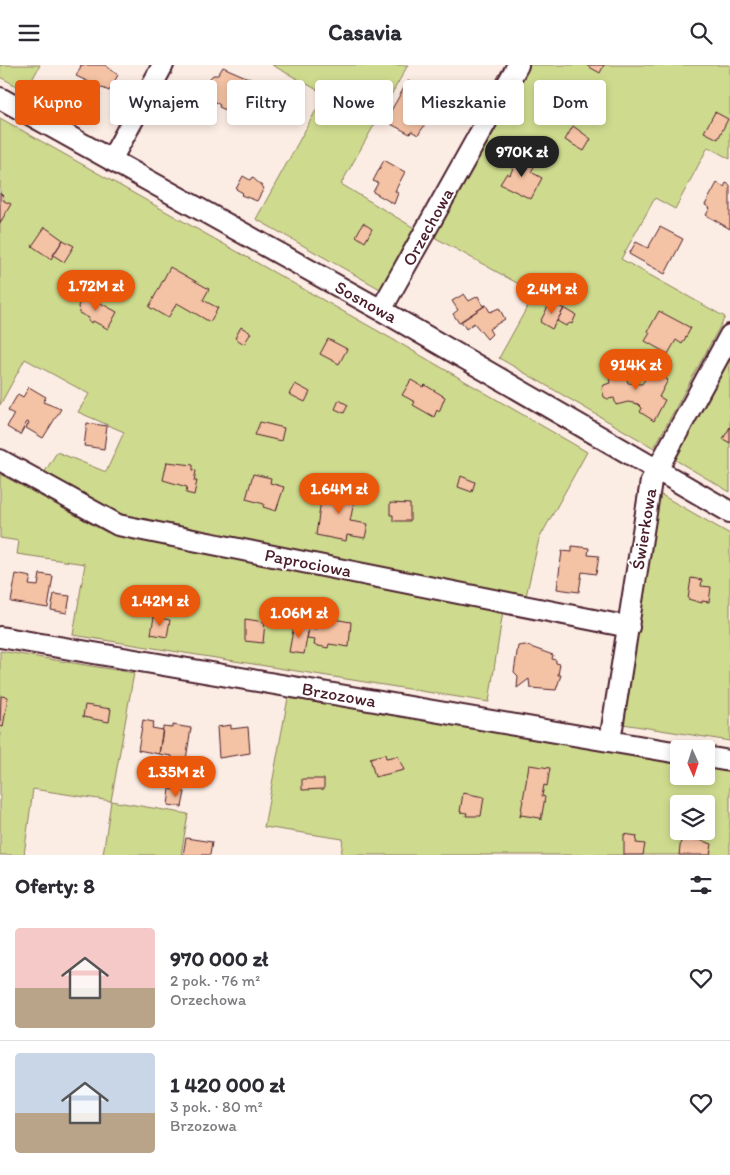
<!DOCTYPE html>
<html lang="pl">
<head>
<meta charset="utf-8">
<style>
	:root { --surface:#fff; --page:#f7f7f7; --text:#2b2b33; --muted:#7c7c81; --line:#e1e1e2; --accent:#ea580c }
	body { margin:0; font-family:Itim,sans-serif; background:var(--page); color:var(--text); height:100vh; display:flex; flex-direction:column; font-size:19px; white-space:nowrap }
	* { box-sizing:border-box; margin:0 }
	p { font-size:16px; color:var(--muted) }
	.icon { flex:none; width:28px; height:28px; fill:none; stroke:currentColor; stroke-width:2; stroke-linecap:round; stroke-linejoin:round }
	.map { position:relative; height:790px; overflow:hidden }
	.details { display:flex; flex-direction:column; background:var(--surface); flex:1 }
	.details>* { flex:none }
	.hud { position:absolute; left:15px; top:15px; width:700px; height:45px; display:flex; gap:10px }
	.needle { width:32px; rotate:177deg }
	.controls { position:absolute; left:670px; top:675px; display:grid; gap:10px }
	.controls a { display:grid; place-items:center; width:45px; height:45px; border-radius:5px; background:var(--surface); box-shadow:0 2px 8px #0003; font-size:25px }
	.price { position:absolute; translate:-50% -42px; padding:0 11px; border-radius:18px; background:var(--accent); color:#fff; font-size:16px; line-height:32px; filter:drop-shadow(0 1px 2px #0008) }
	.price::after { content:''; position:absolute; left:50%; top:30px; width:15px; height:11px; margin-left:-8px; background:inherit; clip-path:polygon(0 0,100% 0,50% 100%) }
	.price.current { background:#222; color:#fff }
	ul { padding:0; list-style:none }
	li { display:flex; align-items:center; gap:15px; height:125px; padding:0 15px }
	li+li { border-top:1px solid var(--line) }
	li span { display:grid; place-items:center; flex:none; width:140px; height:100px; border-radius:5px; color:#555 }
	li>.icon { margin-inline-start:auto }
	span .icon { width:60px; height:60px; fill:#fffc; stroke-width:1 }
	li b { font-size:21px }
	h2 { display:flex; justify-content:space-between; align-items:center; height:60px; padding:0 15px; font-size:21px }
	.chip { padding:0 18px; border-radius:5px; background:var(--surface); box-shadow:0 2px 8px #0003; font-size:18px; line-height:45px }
	.chip.current { background:var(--accent); color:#fff }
	header { display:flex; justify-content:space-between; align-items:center; height:65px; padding:0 15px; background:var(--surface); font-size:22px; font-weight:700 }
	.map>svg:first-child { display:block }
</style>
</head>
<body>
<header><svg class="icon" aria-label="menu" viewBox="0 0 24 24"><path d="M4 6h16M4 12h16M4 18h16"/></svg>Casavia<svg class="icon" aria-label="search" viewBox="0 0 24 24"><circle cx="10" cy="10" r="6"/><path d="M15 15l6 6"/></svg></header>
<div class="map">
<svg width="730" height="790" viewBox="0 0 730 790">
	<rect width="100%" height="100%" fill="#fcede4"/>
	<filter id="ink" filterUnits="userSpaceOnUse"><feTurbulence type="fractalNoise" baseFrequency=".02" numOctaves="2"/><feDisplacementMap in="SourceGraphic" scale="10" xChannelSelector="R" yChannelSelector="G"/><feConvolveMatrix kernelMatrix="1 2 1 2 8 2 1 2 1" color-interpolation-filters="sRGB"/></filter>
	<g filter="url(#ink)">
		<!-- green -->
		<path fill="#cedb8e" stroke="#8c7d5c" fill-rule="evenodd" d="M0,0h40l-14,26 -26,-14z
			M272,0h136l-67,119 75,45 -34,61 -126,-71 69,-125z
			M530,0h200v94l-22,-12 -33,62 -20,-11 -34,61 104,58 -71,131 -155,-90 36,-65 -101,-56z
			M0,53l401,226 186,108 -48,87 -13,57 -412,-81 -71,-40 14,-23 49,20 18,-40 -46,-20 11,-18 -64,-35 -25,46z
			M730,287v140l-58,-34z
			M0,409l106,58 397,79 -14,91 -416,-67 12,-71 -68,-10 2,-13 -19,-3z
			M658,428l72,41v207l-107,-17z
			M0,586l134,22 -23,128 77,13 -7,41h-78l8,-54 -78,-12 -9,66h-24z
			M288,633l391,63v15h27v-10l24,4v85h-389l2,-16 -79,-12zM679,739h27v27h-27z"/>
		<!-- building -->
		<path fill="#f4c2a4" stroke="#4a1f2b" d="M80,0h25l13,10 -9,16 -33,-15 5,-10z
			M586,0h18l-4,8z
			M223,2l30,13 -1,3 13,7 -4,8 5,2 -2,12h-5l-2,4 -5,-3 -4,7 -29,-13 1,-2 -14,-8 5,-8 -3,-5 1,-5 4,-4h5z
			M408,16l15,8 -6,11 18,10 -17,25 -7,-4 -1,3 -25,-13z
			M715,47l13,7 -10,20 -14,-7z
			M573,61l18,13 -7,12 -19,-11z
			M518,91l18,7 -5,9 11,6 -11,21 -31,-15 7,-11 3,2 3,-7 -3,-1z
			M384,95l21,12 -10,19 3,2 -4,11 -21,-12 5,-9 -5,-2z
			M243,111l7,4 2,-3 12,11 -7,13 -16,-6 2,-2 -7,-4z
			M717,118l7,4 2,-4 4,2v44l-24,-14 4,-7 -5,-3z
			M0,128l3,3 1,5 7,3 -11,19z
			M363,158l9,6 -7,13 -9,-6z
			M45,162l18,13 -12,19 -19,-13z
			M660,162l23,12 -18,35 -36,-20 7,-12 12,6z
			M63,175l11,6 -10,16 -11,-7z
			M170,202l39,22 -6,11 15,8 -8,14 -33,-19 -9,15 -19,-11z
			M84,229l33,18 -9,17 -15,-8 -1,2 -4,-2 1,-3 -10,-5 -1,-7z
			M464,229l5,7 9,-5 5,10 3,-1 -27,18 -6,-9 5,-4 -6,-9z
			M551,236l13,8 -12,20 -12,-7z
			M486,240l4,7 9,-4 6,11 -16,10 3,5 -5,5 -13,-16 -8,6 -5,-8z
			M564,243l12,7 -4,9 -2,-1 -4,3 -9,-5z
			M659,246l32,17 -9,16 -6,-4 -8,14 -23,-13 5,-8 -2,-2z
			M241,262l10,6 -7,11 -9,-6z
			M328,274l19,10 -8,15 -19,-10z
			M616,297l8,6 4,15 14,1 9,-14 17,10 -9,17 6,3 -11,21 -14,-9 2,-4 -4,-4 -10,-2 -12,3 -2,-7 -6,1 -4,-2 -2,-8 2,-4 6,-2 -2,-14 2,-5z
			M411,315l12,7 2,-2 20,12 -6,15 -2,-2 -3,7 -21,-12 2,-3 -13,-7z
			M295,319l15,8 -5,10 -16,-8z
			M29,322l17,10 -3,5 18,7 -18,29 -17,-10 3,-5 -2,-1 -7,13 -13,-8 7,-13 -6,-3 10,-17 5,3z
			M339,335l9,5 -4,8 -9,-4z
			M260,357l24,6 -3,13 -26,-6z
			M87,358l20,3 -3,23 -20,-3z
			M730,362v16l-7,-4z
			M167,397l26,3v5l3,1 -2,10h3l-3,14 -8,-2 1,-6 -24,-7z
			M253,409l18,4 -1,5 14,4 -8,24 -13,-4 1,-3 -18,-5z
			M461,411l14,6 -3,10 -14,-5z
			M327,419l32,11 -1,8 -4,-1 -4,19 18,3 -3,14 -18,-3 -1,6 -30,-6 7,-49z
			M390,438l20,1v17h-17v-6h-3z
			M572,481l17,2 -1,7 11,1 -3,18 -14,-2 -3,20 -22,-3 5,-38 10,1z
			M16,509l15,3 -2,8 9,1 2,-12 13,2 -5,32 -37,-6z
			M691,513l11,2 -1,6 10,1 -2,15 -7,-1v2l-14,-4z
			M54,529l16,2 -3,17 -16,-3z
			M319,547l15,3 -1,4 18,3 -2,25 -20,-3 -1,4 -14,-3 1,-5 -8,-1 2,-11 7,1z
			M154,552l16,3 -3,17 -16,-3z
			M245,554l20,3 -2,21 -18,-2z
			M294,560l15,2 -5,27 -15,-2z
			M525,580l28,10 -1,4 4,1v3l4,1 -2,11h3l-5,15 -26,-2 -1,-9 -12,9 1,-12 -4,-4 4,-26z
			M1,631l7,1 -5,30 -3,-1z
			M85,640l26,4 -2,13 -26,-5z
			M143,655l11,2 -2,6 11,2 -4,24 -21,-4z
			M173,660l18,3 -6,38 -14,-3 1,-7 -13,-2 4,-27 10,1z
			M231,660v4l17,-2 2,26 -31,5 -2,-31z
			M385,689l1,4 12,-2 6,14 -29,7 -5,-19z
			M529,700l21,3 -3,18 -3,-1 -2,11 3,1 -4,23 -1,-2 -19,-3 -1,2z
			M302,714h22v10l-22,1z
			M170,724l15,3 -3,15 -14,-2z
			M463,728l21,4 -3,19h-15l1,-3 -7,-1z
			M624,769l13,2 -1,7 9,1 -2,11h-19z
			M186,773l26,4 -2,13h-27z
			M681,774l18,1 13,4 -2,11h-31z"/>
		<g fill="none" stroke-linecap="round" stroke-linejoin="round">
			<defs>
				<path id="minor" d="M0,33l381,212 349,202
					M111,95l52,-95
					M381,245l137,-245
					M0,395l118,65 511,102
					M0,572l679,116
					M610,676l41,-260 79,-146
					M706,692l24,4"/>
			</defs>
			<!-- minor casing -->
			<use href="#minor" stroke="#4a1f2b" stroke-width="24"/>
			<!-- minor -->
			<use href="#minor" stroke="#fff" stroke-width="20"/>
		</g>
	</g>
	<g text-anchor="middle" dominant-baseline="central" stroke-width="4" stroke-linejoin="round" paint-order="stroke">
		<!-- street labels -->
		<g font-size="18" fill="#4a1f2b" stroke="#fff">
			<text transform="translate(428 162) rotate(-61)">Orzechowa</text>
			<text transform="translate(366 237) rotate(29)">Sosnowa</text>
			<text transform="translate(644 464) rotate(-81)">Świerkowa</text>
			<text transform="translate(308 498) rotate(11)">Paprociowa</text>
			<text transform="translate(339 630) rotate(10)">Brzozowa</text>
		</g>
	</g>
</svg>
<div class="controls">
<a><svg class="needle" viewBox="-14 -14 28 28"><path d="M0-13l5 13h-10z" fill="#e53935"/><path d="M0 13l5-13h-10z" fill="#7c7c81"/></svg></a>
<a><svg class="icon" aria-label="layers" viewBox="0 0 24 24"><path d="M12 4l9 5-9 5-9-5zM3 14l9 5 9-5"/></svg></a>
</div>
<b class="price current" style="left:522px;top:113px">970K zł</b>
<b class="price" style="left:96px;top:247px">1.72M zł</b>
<b class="price" style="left:552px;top:250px">2.4M zł</b>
<b class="price" style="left:636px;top:326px">914K zł</b>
<b class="price" style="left:339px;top:450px">1.64M zł</b>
<b class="price" style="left:160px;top:562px">1.42M zł</b>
<b class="price" style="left:299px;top:574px">1.06M zł</b>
<b class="price" style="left:176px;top:733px">1.35M zł</b>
<div class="hud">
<a class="chip current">Kupno</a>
<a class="chip">Wynajem</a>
<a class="chip">Filtry</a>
<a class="chip">Nowe</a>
<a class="chip">Mieszkanie</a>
<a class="chip">Dom</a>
</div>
</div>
<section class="details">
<h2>Oferty: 8<svg class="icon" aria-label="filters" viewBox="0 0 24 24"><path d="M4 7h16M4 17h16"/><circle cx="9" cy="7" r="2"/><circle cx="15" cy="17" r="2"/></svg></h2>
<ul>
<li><span style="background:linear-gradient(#f6c9c9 60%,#b9a48a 0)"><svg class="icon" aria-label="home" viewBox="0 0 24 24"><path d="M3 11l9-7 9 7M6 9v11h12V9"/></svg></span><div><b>970 000 zł</b><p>2 pok. · 76 m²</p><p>Orzechowa</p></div><svg class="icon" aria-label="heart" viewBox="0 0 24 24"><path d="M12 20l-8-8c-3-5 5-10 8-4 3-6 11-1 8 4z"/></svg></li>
<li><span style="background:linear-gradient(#c9d6e8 60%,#b9a48a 0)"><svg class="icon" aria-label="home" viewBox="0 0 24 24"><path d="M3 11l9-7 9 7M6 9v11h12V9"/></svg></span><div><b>1 420 000 zł</b><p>3 pok. · 80 m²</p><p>Brzozowa</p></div><svg class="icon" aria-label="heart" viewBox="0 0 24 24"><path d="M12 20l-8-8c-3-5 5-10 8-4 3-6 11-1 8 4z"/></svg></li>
</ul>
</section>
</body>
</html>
